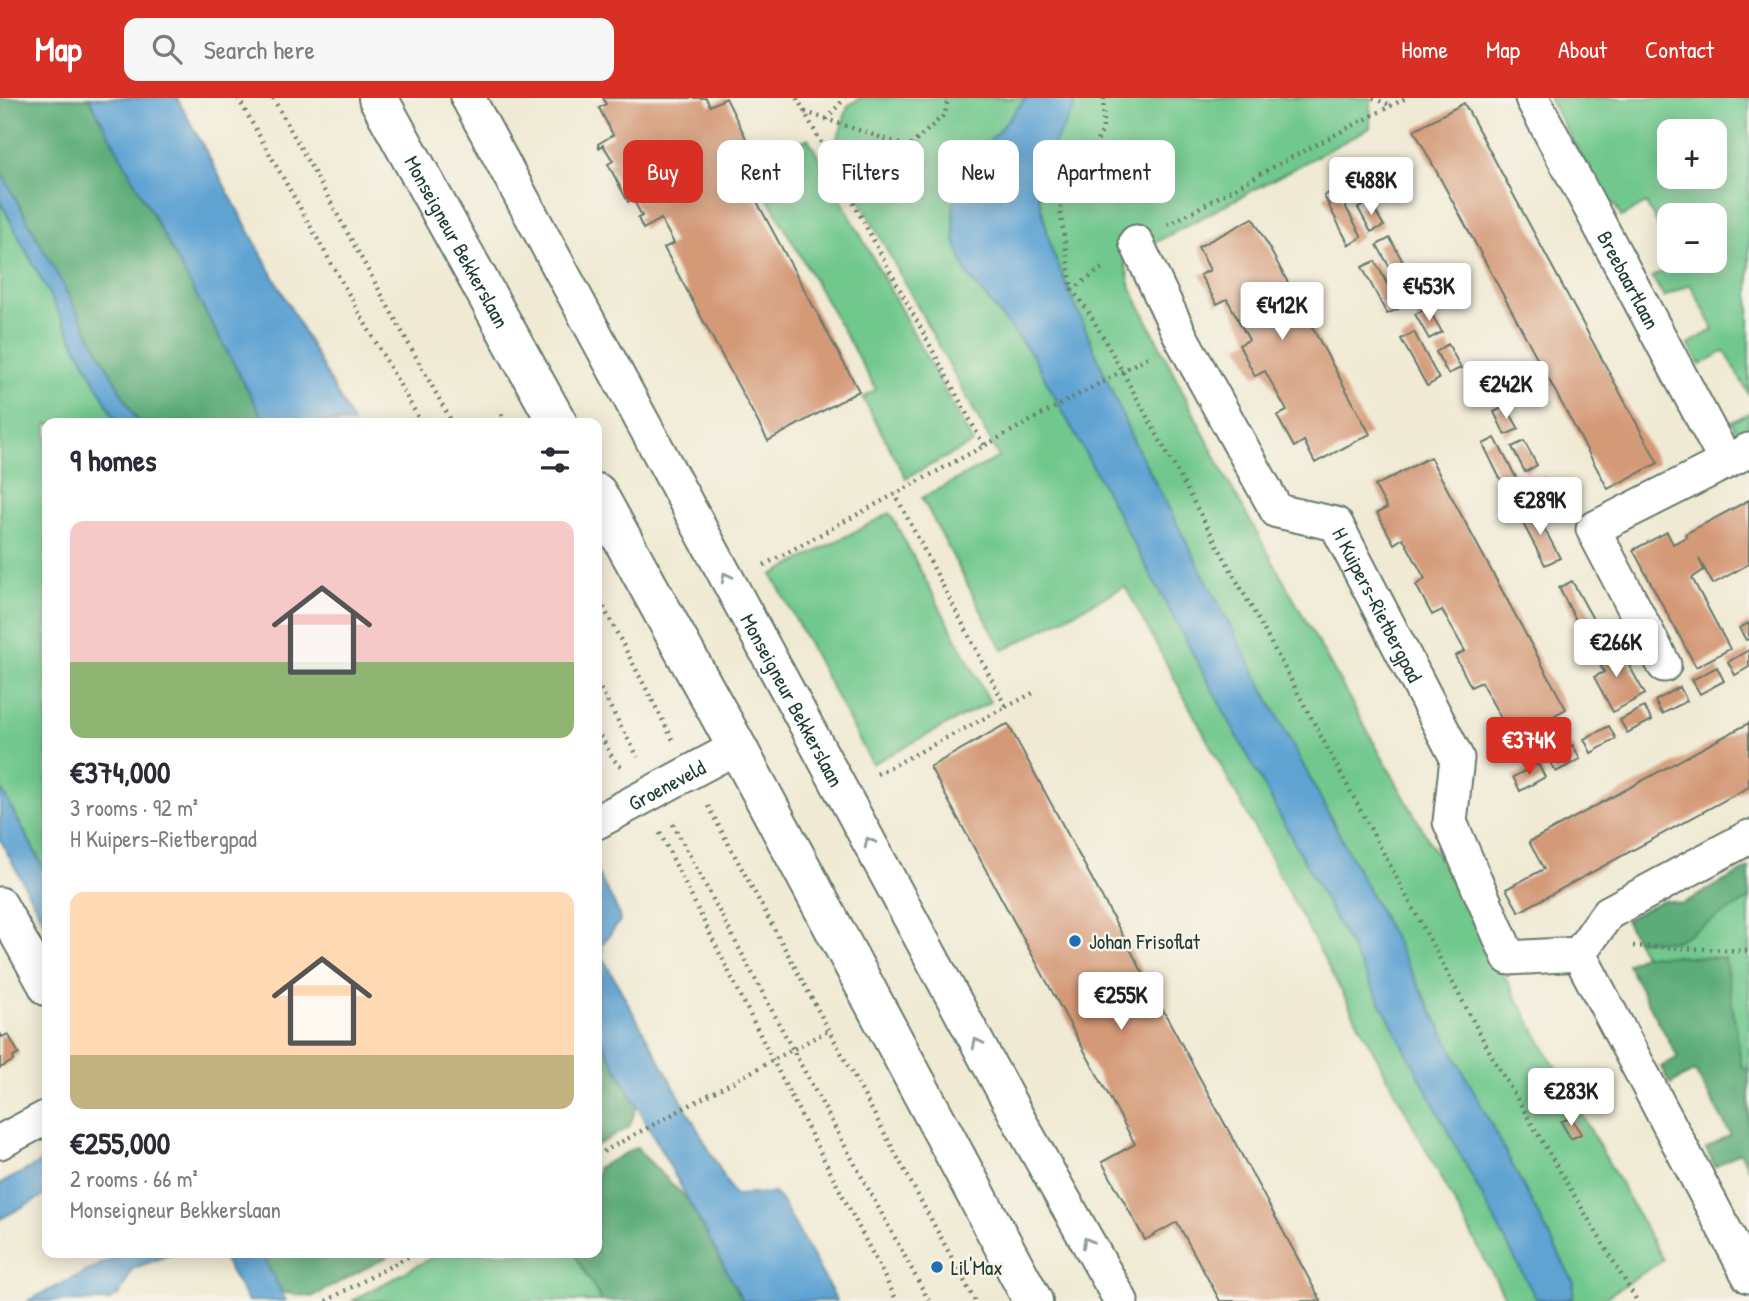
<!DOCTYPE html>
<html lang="en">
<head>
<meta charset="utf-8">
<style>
	:root { --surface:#fff; --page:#f7f7f7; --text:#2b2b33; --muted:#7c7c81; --accent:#d93025 }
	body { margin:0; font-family:"Patrick Hand",sans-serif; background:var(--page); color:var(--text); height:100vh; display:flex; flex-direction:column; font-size:26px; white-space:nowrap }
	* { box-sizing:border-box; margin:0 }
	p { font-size:23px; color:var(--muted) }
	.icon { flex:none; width:38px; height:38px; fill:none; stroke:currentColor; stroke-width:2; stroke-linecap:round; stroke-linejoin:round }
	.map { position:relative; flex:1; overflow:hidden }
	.sheet { position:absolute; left:42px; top:320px; width:560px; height:840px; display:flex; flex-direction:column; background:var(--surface); border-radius:14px; box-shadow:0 4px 18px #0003 }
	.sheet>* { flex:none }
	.guide { position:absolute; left:623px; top:42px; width:665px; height:63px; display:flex; gap:14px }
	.buttons { position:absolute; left:1657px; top:21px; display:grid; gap:14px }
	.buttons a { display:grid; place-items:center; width:70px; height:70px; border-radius:14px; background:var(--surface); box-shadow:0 4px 18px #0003; font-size:35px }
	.price { position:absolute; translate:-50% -60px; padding:0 16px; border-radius:7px; background:#fff; color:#222; font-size:23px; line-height:46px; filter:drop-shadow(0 2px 4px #0008) }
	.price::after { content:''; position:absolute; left:50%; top:42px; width:21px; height:16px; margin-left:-10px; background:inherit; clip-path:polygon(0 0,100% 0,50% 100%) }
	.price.selected { background:var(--accent); color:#fff }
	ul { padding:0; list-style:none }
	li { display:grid; align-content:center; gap:14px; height:371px; padding:0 28px }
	li span { display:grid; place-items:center; height:217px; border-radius:14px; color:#555 }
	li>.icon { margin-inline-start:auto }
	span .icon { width:126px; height:126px; fill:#fffc; stroke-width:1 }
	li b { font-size:30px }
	h2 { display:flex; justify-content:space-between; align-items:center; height:84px; padding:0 28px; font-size:30px }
	.chip { padding:0 24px; border-radius:14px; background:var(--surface); box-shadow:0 4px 18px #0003; font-size:24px; line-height:63px }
	.chip.selected { background:var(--accent); color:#fff }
	header { display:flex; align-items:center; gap:42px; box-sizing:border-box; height:98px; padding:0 35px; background:var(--accent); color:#fff }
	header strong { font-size:33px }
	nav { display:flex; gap:38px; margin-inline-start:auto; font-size:24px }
	.search { width:490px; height:63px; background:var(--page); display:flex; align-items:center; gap:18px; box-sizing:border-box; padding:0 24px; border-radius:14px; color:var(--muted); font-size:26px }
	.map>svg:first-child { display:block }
</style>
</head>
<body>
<header>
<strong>Map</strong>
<div class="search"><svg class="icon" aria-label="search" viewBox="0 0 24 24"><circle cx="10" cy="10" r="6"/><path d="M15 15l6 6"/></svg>Search here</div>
<nav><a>Home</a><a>Map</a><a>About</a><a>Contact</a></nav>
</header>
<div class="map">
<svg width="1749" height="1203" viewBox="0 0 1749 1203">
	<rect width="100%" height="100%" fill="#f7f3e8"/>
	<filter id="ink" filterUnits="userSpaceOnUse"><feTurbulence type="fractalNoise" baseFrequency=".0143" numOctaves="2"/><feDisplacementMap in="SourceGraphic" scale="14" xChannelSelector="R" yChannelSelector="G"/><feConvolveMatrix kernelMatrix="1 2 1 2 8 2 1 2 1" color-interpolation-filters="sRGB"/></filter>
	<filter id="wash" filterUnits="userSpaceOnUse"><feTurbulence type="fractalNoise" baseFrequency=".00686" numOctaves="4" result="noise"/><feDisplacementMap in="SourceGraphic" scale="28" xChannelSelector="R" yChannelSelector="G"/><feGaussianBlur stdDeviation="1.57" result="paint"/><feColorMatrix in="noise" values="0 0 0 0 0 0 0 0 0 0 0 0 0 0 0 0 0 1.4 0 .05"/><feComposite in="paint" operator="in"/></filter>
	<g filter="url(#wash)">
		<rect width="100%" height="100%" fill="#f0ead4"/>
		<!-- green -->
		<path fill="#71c88d" stroke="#488260" stroke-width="2" fill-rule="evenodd" d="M860,0h511l-1,30 -246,131 7,29 94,188 438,784 -63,41h-93l-382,-715 -121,64 -10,-15 -72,-137 77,-41 -170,-314 9,-5 10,-32z
			M1549,0h200v297l-24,-44 -25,14 -12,-21 26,-15 -24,-45 -26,13 -12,-20 25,-14v-2h38v-46h-45l-1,32 -23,-44 -25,14 -6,-12 -11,-7zM1670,33h45v46h-45z
			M808,40l165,305 -67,35 -43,-80 13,-9 -126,-222z
			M0,103l117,222 -70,1v450l-47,-87z
			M1749,315v18l-12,1 -6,-10z
			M890,415l100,189 -118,62 -100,-189z
			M1749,770v301l-9,-17 -25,15 -9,-18 25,-14 -36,-64 -25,13 -9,-17 17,-10 -51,-93 17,-9 -19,-35 38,-20 19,4z
			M440,1155h134l28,48h-250z"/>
		<!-- forest -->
		<path fill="#5cac78" stroke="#3e7456" stroke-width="2" d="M0,0h89l177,325h-128l-138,-253z
			M1749,770v31l-73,42 -40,-1 -11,-20 38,-20 19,4z
			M1644,857l81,3 17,110 7,1v100l-9,-17 -25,15 -9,-18 25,-14 -36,-64 -25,13 -9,-17 17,-10 -51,-93z
			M597,934l40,74 -8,21 -32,18z
			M637,1049l6,8 44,44 56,102h-141l-28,-48h23v-85z
			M261,1155h133l-82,44 -33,-5z"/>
		<!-- water -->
		<path fill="#5ea3d3" stroke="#3e7084" stroke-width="2" d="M89,0h88l176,325h-87z
			M1026,0h48v11l-33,56 -3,29 14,57 79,185 443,847 -1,15c-8,3 -29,3 -38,-1l-141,-269 -361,-672 -66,-82 -12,-33 -2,-31 2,-21 19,-29z
			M0,72l138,253h-21l-117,-222z
			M0,689l47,87v54l-47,-89z
			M597,774l21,39 2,10 -18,24 1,13 131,237 40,-2 7,7 56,101h-94l-146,-269z
			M47,1061v35l-47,25v-35z
			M124,1155h50l-42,16 -12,25 -12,7h-81z
			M220,1155h41l25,48h-38z"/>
		<g id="blocks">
			<!-- building -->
			<path fill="#d49977" d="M603,0h103l4,8 16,-8 20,40 -18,10 131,243 -91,50 -104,-193 10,-5 -13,-24 -18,10 -5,-11 4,-2 -9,-17 -5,3 -20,-38 5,-3 -10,-16 -4,3 -1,-4 15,-9 -14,-27 7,-4z
				M1464,5l194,360 -50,26 -194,-359z
				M1352,68l12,23 -13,7 -13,-23z
				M1336,91l26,48 -13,8 -25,-49z
				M1370,104l14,24 -13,6 -13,-24z
				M1253,120l117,216 -55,29 -11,-22 -10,6 -17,-31 10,-5 -22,-40 -10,5 -16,-31 10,-5 -22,-41 -10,5 -17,-29 10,-5 -12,-23z
				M1390,140l13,24 -13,6 -13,-23z
				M1375,163l25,47 -13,6 -25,-47z
				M1410,174l11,24 -12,6 -12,-22z
				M1428,210l14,24 -13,7 -14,-25z
				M1414,234l25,47 -12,7 -26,-47z
				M1448,246l13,24 -13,6 -12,-22z
				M1487,272l13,24 -12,7 -13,-25z
				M1506,308l13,23 -14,6 -11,-23z
				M1495,340l25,47 -13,8 -24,-49z
				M1524,343l13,24 -12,7 -13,-25z
				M1430,359l136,252 -64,35 -9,-17 10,-5 -22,-40 -10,5 -16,-31 10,-5 -23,-41 -10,5 -16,-30 9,-6 -22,-41 -9,6 -17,-31 10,-5 -12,-22z
				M1544,380l12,24 -12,6 -13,-25z
				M1749,402v64l-36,20 -14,-25 5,11 -12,8 38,71 -34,18 -63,-117 34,-18 6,12 14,-7 -2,-3z
				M1534,411l26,49 -15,7 -26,-49z
				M1572,483l27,49 -14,7 -26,-49z
				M1749,525v16l-3,1 -7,-12z
				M1605,543l13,24 8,-5 19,34 -32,18 -19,-35 10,-5 -13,-24z
				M1749,552v17l-14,8 -7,-13z
				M1717,569l7,14 -24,13 -8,-14z
				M1680,589l7,14 -25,13 -7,-13z
				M1644,609l8,13 -25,13 -7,-13z
				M1749,625v64l-230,125 -13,-23 38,-20 -15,-27z
				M1008,626l212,391 101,186h-101l-43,-79 -32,18 -43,-78 33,-18 -205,-377 71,-40z
				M1609,628l7,13 -25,14 -7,-14z
				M1573,647l7,14 -24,13 -8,-13z
				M1538,666l7,13 -25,14 -7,-14z
				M0,935l2,4 6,-3 11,20 -6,3 1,3 -14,8z
				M1571,1019l10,17 -10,5 -10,-17z"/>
		</g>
	</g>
	<g filter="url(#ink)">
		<use href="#blocks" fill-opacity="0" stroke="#687a6c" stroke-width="2"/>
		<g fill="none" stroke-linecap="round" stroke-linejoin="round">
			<defs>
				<g id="minor">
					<path id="s1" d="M468,0l552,1024 101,179"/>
					<path id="s2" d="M1532,0l194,364 23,-12"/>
					<path id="s3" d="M1136,144l46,97 95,172 59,13 121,234 -7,64 59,136 70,-4"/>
					<path d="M1664,567l-71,-136 133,-67"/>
					<path id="s4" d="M597,724l140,-75"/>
					<path d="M1749,739l-141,76 -29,41 170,322"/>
					<path d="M0,806l47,85"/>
					<path d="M0,1044l47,-25"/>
				</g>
				<g id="tertiary">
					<path id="s5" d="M378,0l180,326"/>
					<path d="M597,395l140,254 296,554"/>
				</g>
			</defs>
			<!-- minor casing -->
			<use href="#minor" stroke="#687a6c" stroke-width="37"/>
			<!-- tertiary casing -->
			<use href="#tertiary" stroke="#687a6c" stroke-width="42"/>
			<!-- path -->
			<path stroke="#687a6c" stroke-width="4.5" stroke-dasharray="2 5" stroke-linecap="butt" d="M238,0l184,326
				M273,0l180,326
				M797,0l187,348
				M1104,0l-1,32 -43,79 12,81 15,19 35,62 162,296 210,393 143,241
				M1373,0l19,8
				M805,14l104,35 36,-33 3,-16
				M826,21l19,-21
				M1168,127l107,-59 131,-68
				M1072,192l33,-24
				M502,316l4,10
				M764,467l386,-209
				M597,497l76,145
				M597,585l41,74
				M1006,609l27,-14
				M597,632l17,30 7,7
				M877,676l129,-67 -111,-213
				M708,708l267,495
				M673,726l120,226 136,251
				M660,735l113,228 124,240
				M1633,848l116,5
				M597,1057l232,-125
				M326,1203l89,-48"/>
			<!-- minor -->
			<use href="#minor" stroke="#fff" stroke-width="33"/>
			<!-- tertiary -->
			<use href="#tertiary" stroke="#fff" stroke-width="38"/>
		</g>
		<!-- one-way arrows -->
		<defs><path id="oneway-chevron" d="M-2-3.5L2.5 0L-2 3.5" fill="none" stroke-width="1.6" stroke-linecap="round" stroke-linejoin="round" transform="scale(1.75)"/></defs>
		<g stroke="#8f9e9a">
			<use href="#oneway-chevron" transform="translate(726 479) rotate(-118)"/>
			<use href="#oneway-chevron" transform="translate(869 744) rotate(-118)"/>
			<use href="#oneway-chevron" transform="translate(977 945) rotate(-118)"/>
			<use href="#oneway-chevron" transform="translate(1087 1144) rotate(-119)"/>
		</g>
	</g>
	<!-- markers -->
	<g fill="#1f6fb2" stroke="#f7f3e8" stroke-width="2.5">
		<circle cx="1075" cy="843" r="7"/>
		<circle cx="937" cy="1169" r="7"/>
	</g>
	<g text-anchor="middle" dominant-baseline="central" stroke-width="5" stroke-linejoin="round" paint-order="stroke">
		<!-- street labels -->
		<g font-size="21" fill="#1f3d34" stroke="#f7f3e8">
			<text stroke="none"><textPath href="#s5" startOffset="164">Monseigneur Bekkerslaan</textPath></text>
			<text stroke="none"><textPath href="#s2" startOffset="206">Breebaartlaan</textPath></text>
			<text stroke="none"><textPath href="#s3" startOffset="455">H Kuipers-Rietbergpad</textPath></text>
			<text stroke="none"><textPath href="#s1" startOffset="684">Monseigneur Bekkerslaan</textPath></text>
			<text stroke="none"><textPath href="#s4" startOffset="79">Groeneveld</textPath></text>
		</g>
		<!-- poi labels -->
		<g font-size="21" fill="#1f3d34" stroke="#f7f3e8" text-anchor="start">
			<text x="1089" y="843">Johan Frisoflat</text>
			<text x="951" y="1169">Lil'Max</text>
		</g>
	</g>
</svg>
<div class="buttons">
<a>+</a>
<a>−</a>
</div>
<b class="price" style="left:1371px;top:119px">€488K</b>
<b class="price" style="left:1429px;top:225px">€453K</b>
<b class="price" style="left:1282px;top:244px">€412K</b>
<b class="price" style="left:1506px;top:323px">€242K</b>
<b class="price" style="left:1540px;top:439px">€289K</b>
<b class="price" style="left:1616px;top:581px">€266K</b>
<b class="price selected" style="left:1529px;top:679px">€374K</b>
<b class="price" style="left:1121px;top:934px">€255K</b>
<b class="price" style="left:1571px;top:1030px">€283K</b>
<div class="guide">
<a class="chip selected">Buy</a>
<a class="chip">Rent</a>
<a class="chip">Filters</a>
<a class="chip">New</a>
<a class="chip">Apartment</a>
</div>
<section class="sheet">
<h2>9 homes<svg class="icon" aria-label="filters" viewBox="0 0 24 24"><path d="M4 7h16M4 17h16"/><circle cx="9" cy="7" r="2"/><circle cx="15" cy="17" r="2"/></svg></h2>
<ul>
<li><span style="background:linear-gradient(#f6c9c9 65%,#8fb573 0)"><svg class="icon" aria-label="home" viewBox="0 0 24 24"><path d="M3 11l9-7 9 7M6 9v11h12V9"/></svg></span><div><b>€374,000</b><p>3 rooms · 92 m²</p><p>H Kuipers-Rietbergpad</p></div></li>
<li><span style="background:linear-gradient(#ffd9b3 75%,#c2b280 0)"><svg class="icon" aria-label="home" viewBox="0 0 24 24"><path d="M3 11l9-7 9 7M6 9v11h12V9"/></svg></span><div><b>€255,000</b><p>2 rooms · 66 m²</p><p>Monseigneur Bekkerslaan</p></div></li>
</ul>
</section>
</div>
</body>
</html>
